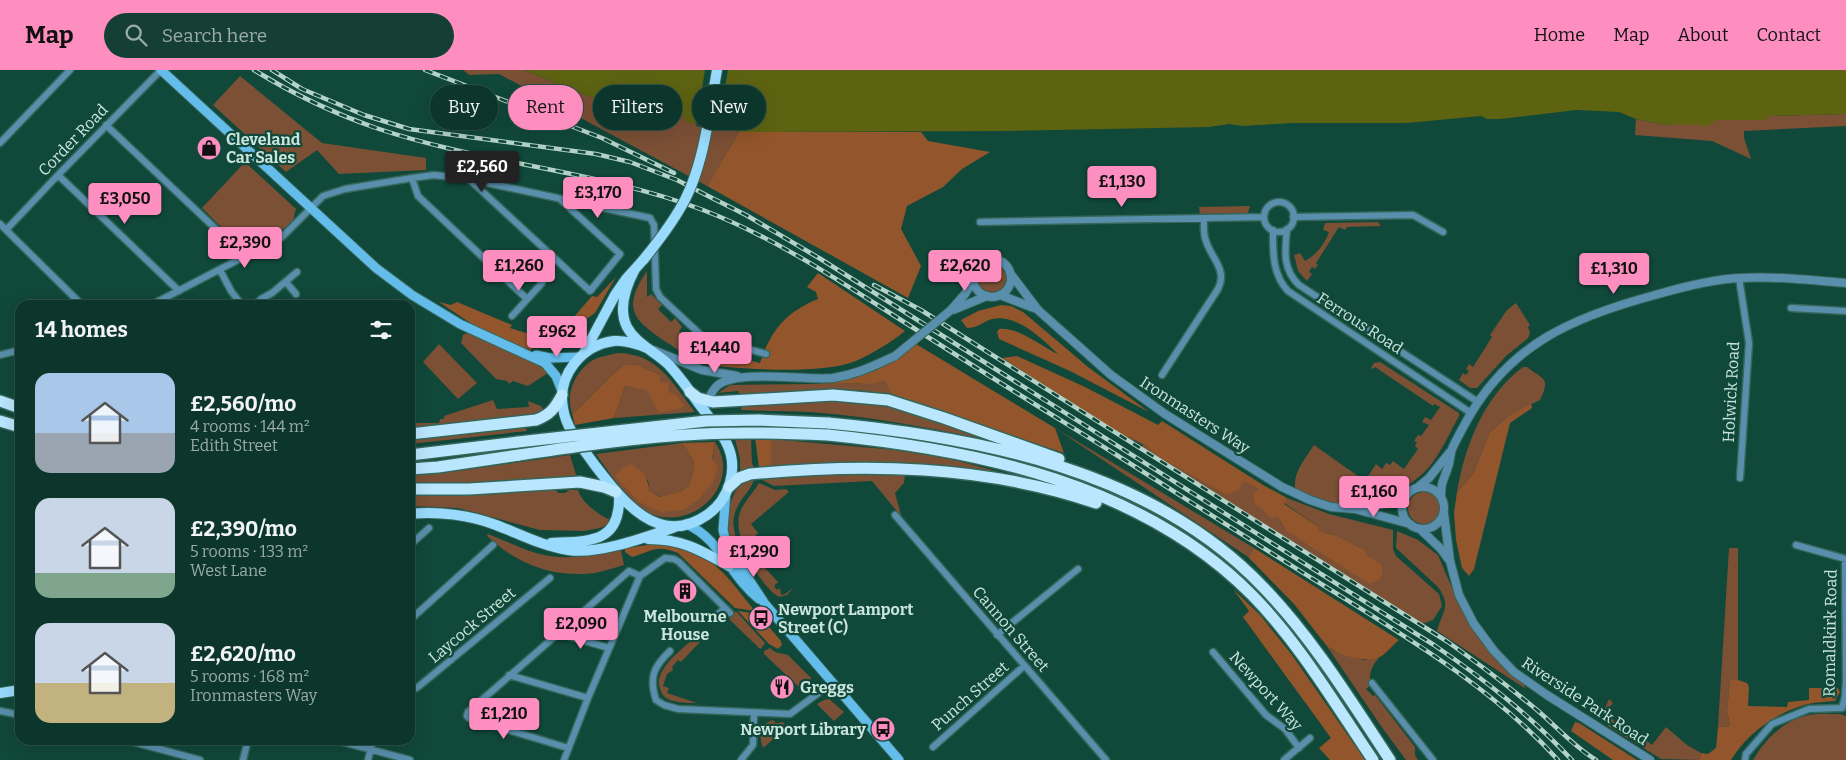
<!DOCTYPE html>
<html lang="en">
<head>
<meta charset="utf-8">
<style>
	:root { --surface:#0c362c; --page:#153e34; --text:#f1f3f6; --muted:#9aaba9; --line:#2c5048; --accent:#fd8ebf }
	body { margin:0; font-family:Bitter,serif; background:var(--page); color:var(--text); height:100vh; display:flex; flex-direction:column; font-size:19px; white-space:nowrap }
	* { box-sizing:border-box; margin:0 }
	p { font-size:16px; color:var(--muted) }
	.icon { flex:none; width:28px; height:28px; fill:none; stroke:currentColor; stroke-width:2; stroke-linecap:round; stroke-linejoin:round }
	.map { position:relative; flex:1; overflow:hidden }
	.sheet { position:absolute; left:15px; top:230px; width:400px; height:445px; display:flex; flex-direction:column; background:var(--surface); border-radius:15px; box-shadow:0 5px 20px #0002,0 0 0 1px var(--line) }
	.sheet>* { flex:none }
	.banner { position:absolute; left:430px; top:15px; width:475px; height:45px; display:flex; gap:10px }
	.price { position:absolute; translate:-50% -42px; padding:0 11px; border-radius:5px; background:var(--accent); color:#111; font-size:16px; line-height:32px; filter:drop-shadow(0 1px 2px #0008) }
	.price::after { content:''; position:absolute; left:50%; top:30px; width:15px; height:11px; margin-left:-8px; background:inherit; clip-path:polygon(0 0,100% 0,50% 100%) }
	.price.active { background:#222; color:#fff }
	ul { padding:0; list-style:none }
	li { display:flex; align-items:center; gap:15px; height:125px; padding:0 20px }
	li span { display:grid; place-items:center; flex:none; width:140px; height:100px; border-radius:15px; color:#555 }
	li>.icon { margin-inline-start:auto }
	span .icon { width:60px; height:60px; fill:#fffc; stroke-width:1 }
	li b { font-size:21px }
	h2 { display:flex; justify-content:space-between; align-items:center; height:60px; padding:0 20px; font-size:21px }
	.chip { padding:0 18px; border-radius:22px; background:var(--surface); box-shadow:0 5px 20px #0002,0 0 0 1px var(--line); font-size:18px; line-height:45px }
	.chip.active { background:var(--accent); color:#111 }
	header { display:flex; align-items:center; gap:30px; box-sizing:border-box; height:70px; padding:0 25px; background:var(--accent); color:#111 }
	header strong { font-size:24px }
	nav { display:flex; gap:28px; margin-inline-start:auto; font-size:18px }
	.search { width:350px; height:45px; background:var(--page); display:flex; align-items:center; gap:12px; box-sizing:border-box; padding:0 18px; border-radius:28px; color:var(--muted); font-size:19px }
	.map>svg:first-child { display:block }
</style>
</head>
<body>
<header>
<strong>Map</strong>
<div class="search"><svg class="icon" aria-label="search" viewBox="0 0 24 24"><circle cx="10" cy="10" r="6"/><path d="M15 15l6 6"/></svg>Search here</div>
<nav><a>Home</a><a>Map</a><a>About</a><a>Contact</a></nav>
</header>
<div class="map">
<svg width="1846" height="690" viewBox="0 0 1846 690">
	<rect width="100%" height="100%" fill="#10483a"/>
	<!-- green -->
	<path fill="#7b5035" d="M463,0h61l77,31 52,10 26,-1 9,12 51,10 -32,54 -208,-112 -30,1z
		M240,6l82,67 104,15v12l-87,4 -22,-24 -31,22 -73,-67z
		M1846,44v12l-102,5v7l7,21 -39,-18 -77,-6 1,-16 30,6 50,-5h51v-4z
		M245,92l51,47 -4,15 -48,26 -42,-42z
		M1250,136l-2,7 -48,1 -1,-7z
		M1378,152l3,4 -34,1 -2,3 -6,-3 -23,36 2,2 -3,4 -3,-2 -3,5 3,2 -5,7 -9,-10 -4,-16 6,-2 5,8c12,-7 19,-16 24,-29l-6,-2 2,-7z
		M978 208a14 14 0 1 1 28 0a14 14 0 1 1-28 0Z
		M647,201v26l4,-3 11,11 -4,4 13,13 4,-4 7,9 -3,4 4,5 9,3 13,15 1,3 -3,6c-14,-4 -25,-14 -37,-21 -34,-23 -44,-34 -19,-71z
		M1516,233l14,22 -2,2 2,6 -2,5 -22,18 -29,32h-7l-11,-8 4,-7 3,2 3,-4 -3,-2 3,-5 4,3 19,-30 -2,-2 17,-25z
		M467,263l5,1 65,29 8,4 3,6 -20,13 -15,-5 -4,3 -2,-3 -11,-2 -35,-36 2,-8z
		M439,274l38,39 -19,16 -35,-37z
		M617,283c41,0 56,31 78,59l-81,6 11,-32 43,6 -7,-9 -1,-8 -22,-10 -13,-1 -13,11 -37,37 -3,1c-7,-20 4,-44 23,-54 7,-3 15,-4 22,-6z
		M1380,292l79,51v3c-9,16 -17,35 -29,50 -13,16 -52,41 -72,41 -22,-1 -43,-10 -63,-18 -2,-17 10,-30 19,-44l51,36 11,-17 6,5 4,-6 4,2 3,-4 11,8 14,-20 -3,-3 2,-4 -3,-1 4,-6 3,1 8,-11 -7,-3 3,-5 6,3 9,-13 -6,-3 -1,2 -58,-39 -2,2 -2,-1 3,-5z
		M1523,297h4c14,12 25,9 13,33l-30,15 -20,17 -17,42 -16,18c8,-47 27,-96 66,-125z
		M884,311l8,14 -25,-4 -45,-2 -82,7 -2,-5 -20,2 12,-8 85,-1c24,-3 47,3 69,-3z
		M827,328l64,7 122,40c-67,-14 -134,-28 -203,-33 -23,-1 -46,-1 -69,-2v-3z
		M493,330l4,9 32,-2 -1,-6 13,5 3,5 -9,6 -125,13v-7h29l1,-4h4v-3z
		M525,357l2,4 -117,13v-4z
		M1055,358l199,120 -6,9z
		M1130,367l15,8 13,10 68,40 18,-14c5,2 13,5 17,10 15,18 14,34 38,46l75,23 -7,-5 -2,-6c-11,-3 -19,-10 -30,-14 -5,-2 -9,-1 -15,-4l-1,-4 -35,-24 3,-5 42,16 64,16v19l3,7 43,38 3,12 -9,14 -11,4 -280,-176 1,-3 -9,-5 -2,2 -6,-4z
		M751,368l1,25 2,5 -14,3v-12l-5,-20z
		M771,369l125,11 55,9 63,17 -243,-9z
		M715,372c4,6 7,13 8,21 3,38 -40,66 -74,50 -21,-11 -40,-41 -53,-59l86,-11 12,18 -1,11 -4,13 -7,6 -21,6 -11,-6 -2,-11 -33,-4 69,34 28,-50z
		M570,385l7,23 -74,6 -93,-1v-8l61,-6z
		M852,403l53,1 -1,9 -9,10 6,22h-1l-28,-34 -98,5 -10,-5 -3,-3z
		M754,408c-1,8 -7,14 -12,21 -16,23 -6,36 1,60l-1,1c-5,-8 -11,-15 -14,-24 -4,-18 4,-56 26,-58z
		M759,413l16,7 11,-1 3,3 -38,32 7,9 -4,4 9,10 -4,4 7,7 -2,2 4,5 -3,3 13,14 -4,4 3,4 3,-2 1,7 4,-1 8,-6 -6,7 -8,2c-19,-11 -45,-59 -40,-81 2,-11 14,-23 20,-33z
		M555,419l3,4h7l4,-3h9c3,12 21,25 32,30l-3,5 -7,3 -16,3 -44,-1 -82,-22 -48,-2v-14l41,2z
		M1408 438a16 16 0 1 1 32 0a16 16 0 1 1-32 0Z
		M1397,461l21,9 20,15 20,47 18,33 18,23 13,13 16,13 3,5 -89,-58c5,-20 15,-24 1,-44l-42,-39z
		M488,464c16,6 32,14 48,19 28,8 57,3 85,-3l3,15c-14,4 -30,10 -45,9 -37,0 -66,-14 -92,-38z
		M1729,478h9v132h-8l-3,30 3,16 -12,1z
		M736,541l29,32 -4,6 -2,-1 -30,-29z
		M695,567l5,5 -19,20 -3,-2 -6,7 1,3 -6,4 -4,12 6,2 -2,5 30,10c-7,0 -16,0 -23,-2 -7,-1 -12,-5 -14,-12 -7,-20 22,-39 35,-52z
		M1326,575l6,5 31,10 16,-2c-7,6 -11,18 -8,27l-5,4 7,7 2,-1 40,52v8l3,5h-12l-25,-34z
		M770,578l5,4 13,3 23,23 -1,10 -6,4 -40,-38v-3z
		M829,629l15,13 -10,9 -17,-17 7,-4z
		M1609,629l4,4 -8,10 23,20 3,-1 4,3 2,-2 15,12 14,-18 21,18 14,8 -2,7 -38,-1 -53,-33 -3,-4 -2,-9z
		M1840,644l6,2v44h-93c12,-21 31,-40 56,-45 10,-2 21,-1 31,-1z
		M773,650l3,3 7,-1 3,6 -23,20c-4,-13 -5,-23 10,-28z"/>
	<!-- forest -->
	<path fill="#93562c" d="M739,62h182l7,9 62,11 -28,17 -19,18 -36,19 -6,23 20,37 -13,32 -201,-112z
		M818,203l87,58c-15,12 -32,22 -49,30 -36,14 -110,8 -149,4 5,-11 0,-16 -8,-24l20,5 -1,6 42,11c11,-33 26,-51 58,-64l-2,-7 -9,-5z
		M616,207l-21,36 -38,26 9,-13 26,-30 5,1z
		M439,232l12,3 6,-3 55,23 -2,3 35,11 -16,12 -45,-19z
		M1001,235l10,1 12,6 65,55 61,45 -79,-41 -71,-32 -2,-7 2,-3c21,-2 41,17 59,25 -17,-16 -41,-40 -66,-35 -11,3 -13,9 -25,9l-6,-8 17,-9z
		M916,274l139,84 9,25 -172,-58 -8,-14 -13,3 -44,-1c39,-5 58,-15 89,-39z
		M1017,286l68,31 73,38 4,-4 101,64 24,13 -3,6 35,23 1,4c6,3 10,2 15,4 11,4 19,11 30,14l2,6 15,10 1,7 -4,8 -9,4 -82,-52 -11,-15h-8l-4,-6 -10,-7 -2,-10 6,-5 -15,-8 -6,9 -12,5 -68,-39 -13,-11 -15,-8 -4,1 -124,-80z
		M625,294l13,1 22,10 1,8h8l-1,9 8,3 9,11 -8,3 -18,4 -12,-23 -22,-4 -11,32 -39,7 -3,-12 3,-1 37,-37z
		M1531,334l1,4 -22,15 -36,146 -5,7 -7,-8 -6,-28 -2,-27 3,-21 16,-18 17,-42 20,-17z
		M755,368l16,1v28l-12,1z
		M715,372l-3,17 6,7 -5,16 -14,17 -15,11 -23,2 -22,-10 -24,-26 9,-9 7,-3c13,7 16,13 19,27l10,6 22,-6 7,-6 4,-13 1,-11 -12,-18z
		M648,475c59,-2 73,24 107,66l-20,-3 -57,-55c-23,-9 -25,-2 -46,4l-7,-5v-4z
		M1254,478l145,92c-6,5 -14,15 -21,18 -15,5 -41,-3 -52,-13l-32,-41 -46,-47z
		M1233,519l27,26 32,40 73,105h-35l-11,-12 12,-10 -88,-121 6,-6z
		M738,541l20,3 23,27 1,4 -4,4 -9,-5z
		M1730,610h8l9,3 2,4 -1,19 39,1 1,-5 21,-2v-12h29l2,4 -5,9c-9,1 -18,1 -27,3 -31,8 -61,29 -77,56h-32l2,-7 7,1 8,-6 2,-21 12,-1 -3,-16z
		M1575,652l4,1 58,37h-24l-42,-29z"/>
	<!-- water -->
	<path fill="#5e6312" d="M524,0h1322v44l-78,2 -1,4h-50l-10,6 -25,-2 -16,1 -30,-6 -17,-7 -43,-2 -76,9h-13l-6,-3 -74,7h-114l-51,3 -13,-2 -20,3 -207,4 -263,1 -52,-10 -8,-12 -26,1 -52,-10z"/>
	<!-- pier -->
	<path fill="#10483a" d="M705,0h23l-10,61 -22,-5z"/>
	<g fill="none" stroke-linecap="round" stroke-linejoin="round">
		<defs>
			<path id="minor" d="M106,55l131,124 5,9
				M0,73l70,-73
				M58,105l121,116
				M412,108l6,18 109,103
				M470,110l120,111 30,-37 -58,-53
				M1264 147a15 15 0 1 1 30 0a15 15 0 1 1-30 0Z
				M1293,147l120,-2 30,17
				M980,152l284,-5
				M0,154l82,81
				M1287,159c-2,21 -5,40 12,56l179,117
				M6,160l52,-55 103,-105
				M1273,160c0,22 -1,44 15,61l183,122
				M220,200l11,21 11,14
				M1739,208l10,65 -9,135
				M286,212l10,12
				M154,235l1,-2 127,-66 41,-41 22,-7 67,-11 22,-3 35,4 181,39 4,7 2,64 4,8 43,40 63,17
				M255,235l6,-6 11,-6 25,-21
				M1791,238l55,3
				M512,246l30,-33
				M0,285l20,-5
				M1162,305l56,-86c10,-19 -7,-31 -12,-48 -3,-7 -2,-15 -2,-23
				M895,445l211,245
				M410,475l19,-17
				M1796,475l50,14
				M584,541l45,-40 11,5
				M716,546l9,-8
				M410,550l83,-75
				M558,563l51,15
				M997,565l81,-66
				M670,581c-17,16 -21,27 -14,49l8,5 14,4 112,5 42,-31
				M1213,582l53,63 19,14 14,19
				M509,605l79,23
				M1372,613l61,77
				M410,621l8,-4 132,-109
				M0,641l20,4
				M126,670l74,20
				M335,670l75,20
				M933,677l91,-81
				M568,678l-99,-30 -2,-2 1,-4 108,-94
				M243,690l5,-20
				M368,690l5,-20
				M564,690l24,-62 52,-122 25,-18 9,1 5,3 51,51
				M741,690l12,-15 1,-32
				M1284,690l26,-22
				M1745,690l1,-6 26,-30 37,-15 33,-1 3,-11 1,-16 -1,-122"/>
			<path id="tertiary" d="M973 208a19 19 0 1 1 38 0a19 19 0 1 1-38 0Z
				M1010,203l28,37 73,65 54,39 117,73 28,13 21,7 24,2 55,15
				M1000,225l34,13
				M951,240l14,-16 9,-15
				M953,240l34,-14
				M653,280l49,20 35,6
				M707,335c2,-8 5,-15 11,-20 21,-16 88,-4 115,-7 25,-4 40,-12 62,-22
				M1402 438a21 21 0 1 1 42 0a21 21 0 1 1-42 0Z
				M1418,417l11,-9 21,-26
				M1441,426c0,-15 3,-16 7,-29 2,-5 2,-12 4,-18 4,-9 9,-18 14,-27 43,-78 107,-105 189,-127 24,-7 60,-16 85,-17 35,-2 71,2 106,5
				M1357,439l32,-6 16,-7
				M1444,444l6,47 9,34 15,29 20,27 20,21 33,23 103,65
				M1420,459l21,20 8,11"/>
			<path id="secondary" d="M161,0l215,198 36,27 48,29 85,39 11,13 6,15
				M536,285l14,3 30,-1
				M726,423l-3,37 4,16 5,8 33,50 134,156
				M686,454c34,14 44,52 73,75"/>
			<path id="primary" d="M707,58l10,-58
				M635,199c-9,17 -17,40 -8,58 9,17 29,25 42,38 11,12 21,26 30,39 10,13 21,26 28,40 12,25 2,56 -20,71 -49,34 -86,-16 -113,-51 -12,-17 -28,-35 -31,-56 -6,-33 19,-63 51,-67 12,-1 23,3 33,7
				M584,283l31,-58 11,-16 18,-20
				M410,444c28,-3 60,1 86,11 24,9 46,21 72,25 30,5 78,-13 107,-23
				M648,469c34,0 52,11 81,27
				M551,473c38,-2 70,1 68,-48
				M0,623l20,-3"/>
			<path id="trunk" d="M690,322l8,6 15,4 120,-7 55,5 56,18 115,41
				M0,331l20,7
				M0,351l20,6
				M828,353c152,14 325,48 435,164 50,52 88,114 127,173
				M410,364l126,-14c14,-5 19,-12 26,-25
				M828,365c150,15 314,49 424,160 48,49 83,109 121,165
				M410,385l108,-13
				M410,399l28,-2 81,-12
				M729,417l10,-9 11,-4c115,-11 235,-9 346,29
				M410,419h59l111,-7 24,5 12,5"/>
		</defs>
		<!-- minor casing -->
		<use href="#minor" stroke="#35675a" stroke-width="9"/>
		<!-- tertiary casing -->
		<use href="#tertiary" stroke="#35675a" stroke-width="10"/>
		<!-- secondary casing -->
		<use href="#secondary" stroke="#35675a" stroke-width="11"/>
		<!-- primary casing -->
		<use href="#primary" stroke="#35675a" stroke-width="12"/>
		<!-- trunk casing -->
		<use href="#trunk" stroke="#35675a" stroke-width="14"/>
		<!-- minor -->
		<use href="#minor" stroke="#598fac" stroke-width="6"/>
		<!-- tertiary -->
		<use href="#tertiary" stroke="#598fac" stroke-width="8"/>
		<!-- secondary -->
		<use href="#secondary" stroke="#63bcea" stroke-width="9"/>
		<!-- primary -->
		<use href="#primary" stroke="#9adafd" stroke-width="10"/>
		<!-- trunk -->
		<use href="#trunk" stroke="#bae6fe" stroke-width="11"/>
		<defs>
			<path id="rail" d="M254,0c39,24 79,43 122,58 107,36 221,42 327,82 81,31 154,83 228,129 61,39 123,77 184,115 68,43 135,86 203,128 85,53 173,104 240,178
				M272,0l30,19 62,26 45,14 187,25 34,8 47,18 33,17 36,18 73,43 615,387c51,35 96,70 138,115
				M425,0l177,68 72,35
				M874,215l47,25 527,332c31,22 60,44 89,68 21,18 35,35 59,50"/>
		</defs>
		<!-- rail casing -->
		<use href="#rail" stroke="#b3d2c8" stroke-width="4.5"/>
		<!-- rail -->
		<use href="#rail" stroke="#10483a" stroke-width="2.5" stroke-dasharray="8" stroke-linecap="butt"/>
		<defs>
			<path id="tertiary-bridge" d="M895,286l56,-46"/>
			<path id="primary-bridge" d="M644,189c38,-47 52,-71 63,-131"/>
			<path id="trunk-bridge" d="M518,372l188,-21 53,-1 69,3
				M519,385c60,-9 121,-18 183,-21 42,-2 84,-1 126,1"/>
		</defs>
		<!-- tertiary-bridge casing -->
		<use href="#tertiary-bridge" stroke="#35675a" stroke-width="10" stroke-linecap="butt"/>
		<!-- primary-bridge casing -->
		<use href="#primary-bridge" stroke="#35675a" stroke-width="12" stroke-linecap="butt"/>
		<!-- trunk-bridge casing -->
		<use href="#trunk-bridge" stroke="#35675a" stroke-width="14" stroke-linecap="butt"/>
		<!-- tertiary-bridge -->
		<use href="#tertiary-bridge" stroke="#598fac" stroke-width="8"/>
		<!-- primary-bridge -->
		<use href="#primary-bridge" stroke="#9adafd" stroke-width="10"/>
		<!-- trunk-bridge -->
		<use href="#trunk-bridge" stroke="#bae6fe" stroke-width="11"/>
	</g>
	<!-- icons -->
	<defs>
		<symbol id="shop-disc" viewBox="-11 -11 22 22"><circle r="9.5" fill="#fd8ebf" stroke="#10483a"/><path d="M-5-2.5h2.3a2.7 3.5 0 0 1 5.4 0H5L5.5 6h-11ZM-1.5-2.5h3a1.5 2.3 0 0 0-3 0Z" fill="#111"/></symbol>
		<symbol id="building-disc" viewBox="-11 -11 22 22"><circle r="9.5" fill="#fd8ebf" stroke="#10483a"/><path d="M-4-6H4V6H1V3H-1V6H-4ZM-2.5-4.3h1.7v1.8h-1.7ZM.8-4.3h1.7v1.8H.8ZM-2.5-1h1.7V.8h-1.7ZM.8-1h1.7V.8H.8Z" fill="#111"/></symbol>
		<symbol id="bus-disc" viewBox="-11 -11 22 22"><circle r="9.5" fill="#fd8ebf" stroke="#10483a"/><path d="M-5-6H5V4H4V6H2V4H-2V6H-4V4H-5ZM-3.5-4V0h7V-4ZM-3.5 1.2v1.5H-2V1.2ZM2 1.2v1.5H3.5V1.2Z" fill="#111"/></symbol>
		<symbol id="restaurant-disc" viewBox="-11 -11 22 22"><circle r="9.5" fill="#fd8ebf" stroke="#10483a"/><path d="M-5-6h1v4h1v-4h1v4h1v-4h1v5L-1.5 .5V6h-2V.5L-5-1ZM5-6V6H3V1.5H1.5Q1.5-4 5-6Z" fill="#111"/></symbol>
	</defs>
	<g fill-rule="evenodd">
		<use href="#shop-disc" x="195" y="64" width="28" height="28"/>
		<use href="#building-disc" x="671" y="507" width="28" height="28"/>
		<use href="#bus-disc" x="747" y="534" width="28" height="28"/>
		<use href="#restaurant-disc" x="768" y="603" width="28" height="28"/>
		<use href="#bus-disc" x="869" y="645" width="28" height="28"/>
	</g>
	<g text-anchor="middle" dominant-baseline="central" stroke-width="4.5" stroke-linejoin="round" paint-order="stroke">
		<!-- poi labels -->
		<g font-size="16" font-weight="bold" fill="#cae5dc" stroke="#10483a" text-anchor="start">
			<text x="226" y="69">Cleveland<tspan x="226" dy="18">Car Sales</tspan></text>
			<text x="778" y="539">Newport Lamport<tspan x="778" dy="18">Street (C)</tspan></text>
			<text x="685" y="546" text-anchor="middle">Melbourne<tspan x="685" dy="18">House</tspan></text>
			<text x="800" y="617">Greggs</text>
			<text x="866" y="659" text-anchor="end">Newport Library</text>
		</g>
		<!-- street labels -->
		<g font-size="16" fill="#cae5dc" stroke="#10483a">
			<text transform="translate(73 70) rotate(-46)">Corder Road</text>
			<text transform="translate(1360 253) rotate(33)">Ferrous Road</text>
			<text transform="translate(1731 322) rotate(-87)">Holwick Road</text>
			<text transform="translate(1195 345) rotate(33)">Ironmasters Way</text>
			<text transform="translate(472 555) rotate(-40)">Laycock Street</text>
			<text transform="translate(1011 559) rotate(49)">Cannon Street</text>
			<text transform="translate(1830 563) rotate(-89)">Romaldkirk Road</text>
			<text transform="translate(1266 621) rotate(48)">Newport Way</text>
			<text transform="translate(970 626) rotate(-41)">Punch Street</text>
			<text transform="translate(1585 631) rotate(33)">Riverside Park Road</text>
		</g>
	</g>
</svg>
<b class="price active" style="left:482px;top:123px">£2,560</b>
<b class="price" style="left:1122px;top:138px">£1,130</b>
<b class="price" style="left:598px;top:149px">£3,170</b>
<b class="price" style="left:125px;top:155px">£3,050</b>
<b class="price" style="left:245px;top:199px">£2,390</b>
<b class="price" style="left:519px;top:222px">£1,260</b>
<b class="price" style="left:965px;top:222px">£2,620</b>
<b class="price" style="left:1614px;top:225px">£1,310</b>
<b class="price" style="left:557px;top:288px">£962</b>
<b class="price" style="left:715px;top:304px">£1,440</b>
<b class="price" style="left:1374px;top:448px">£1,160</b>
<b class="price" style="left:754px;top:508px">£1,290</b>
<b class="price" style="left:581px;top:580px">£2,090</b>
<b class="price" style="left:504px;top:670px">£1,210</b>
<div class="banner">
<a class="chip">Buy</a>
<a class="chip active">Rent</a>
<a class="chip">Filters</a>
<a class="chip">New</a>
</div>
<section class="sheet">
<h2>14 homes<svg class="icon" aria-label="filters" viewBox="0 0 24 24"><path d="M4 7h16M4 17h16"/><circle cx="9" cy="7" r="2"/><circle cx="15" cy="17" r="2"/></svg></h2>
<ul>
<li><span style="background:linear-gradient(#a9c7e8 60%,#9aa5b1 0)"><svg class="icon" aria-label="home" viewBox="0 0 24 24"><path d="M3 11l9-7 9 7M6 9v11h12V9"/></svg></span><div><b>£2,560/mo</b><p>4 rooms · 144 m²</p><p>Edith Street</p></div></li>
<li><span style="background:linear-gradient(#c9d6e8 75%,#7fa58c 0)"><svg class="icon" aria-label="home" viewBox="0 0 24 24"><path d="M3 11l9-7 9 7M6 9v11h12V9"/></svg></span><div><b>£2,390/mo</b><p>5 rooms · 133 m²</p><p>West Lane</p></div></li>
<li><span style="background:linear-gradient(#c9d6e8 60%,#c2b280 0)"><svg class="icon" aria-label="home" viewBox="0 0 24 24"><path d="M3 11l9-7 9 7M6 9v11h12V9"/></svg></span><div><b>£2,620/mo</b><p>5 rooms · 168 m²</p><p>Ironmasters Way</p></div></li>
</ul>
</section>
</div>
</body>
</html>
